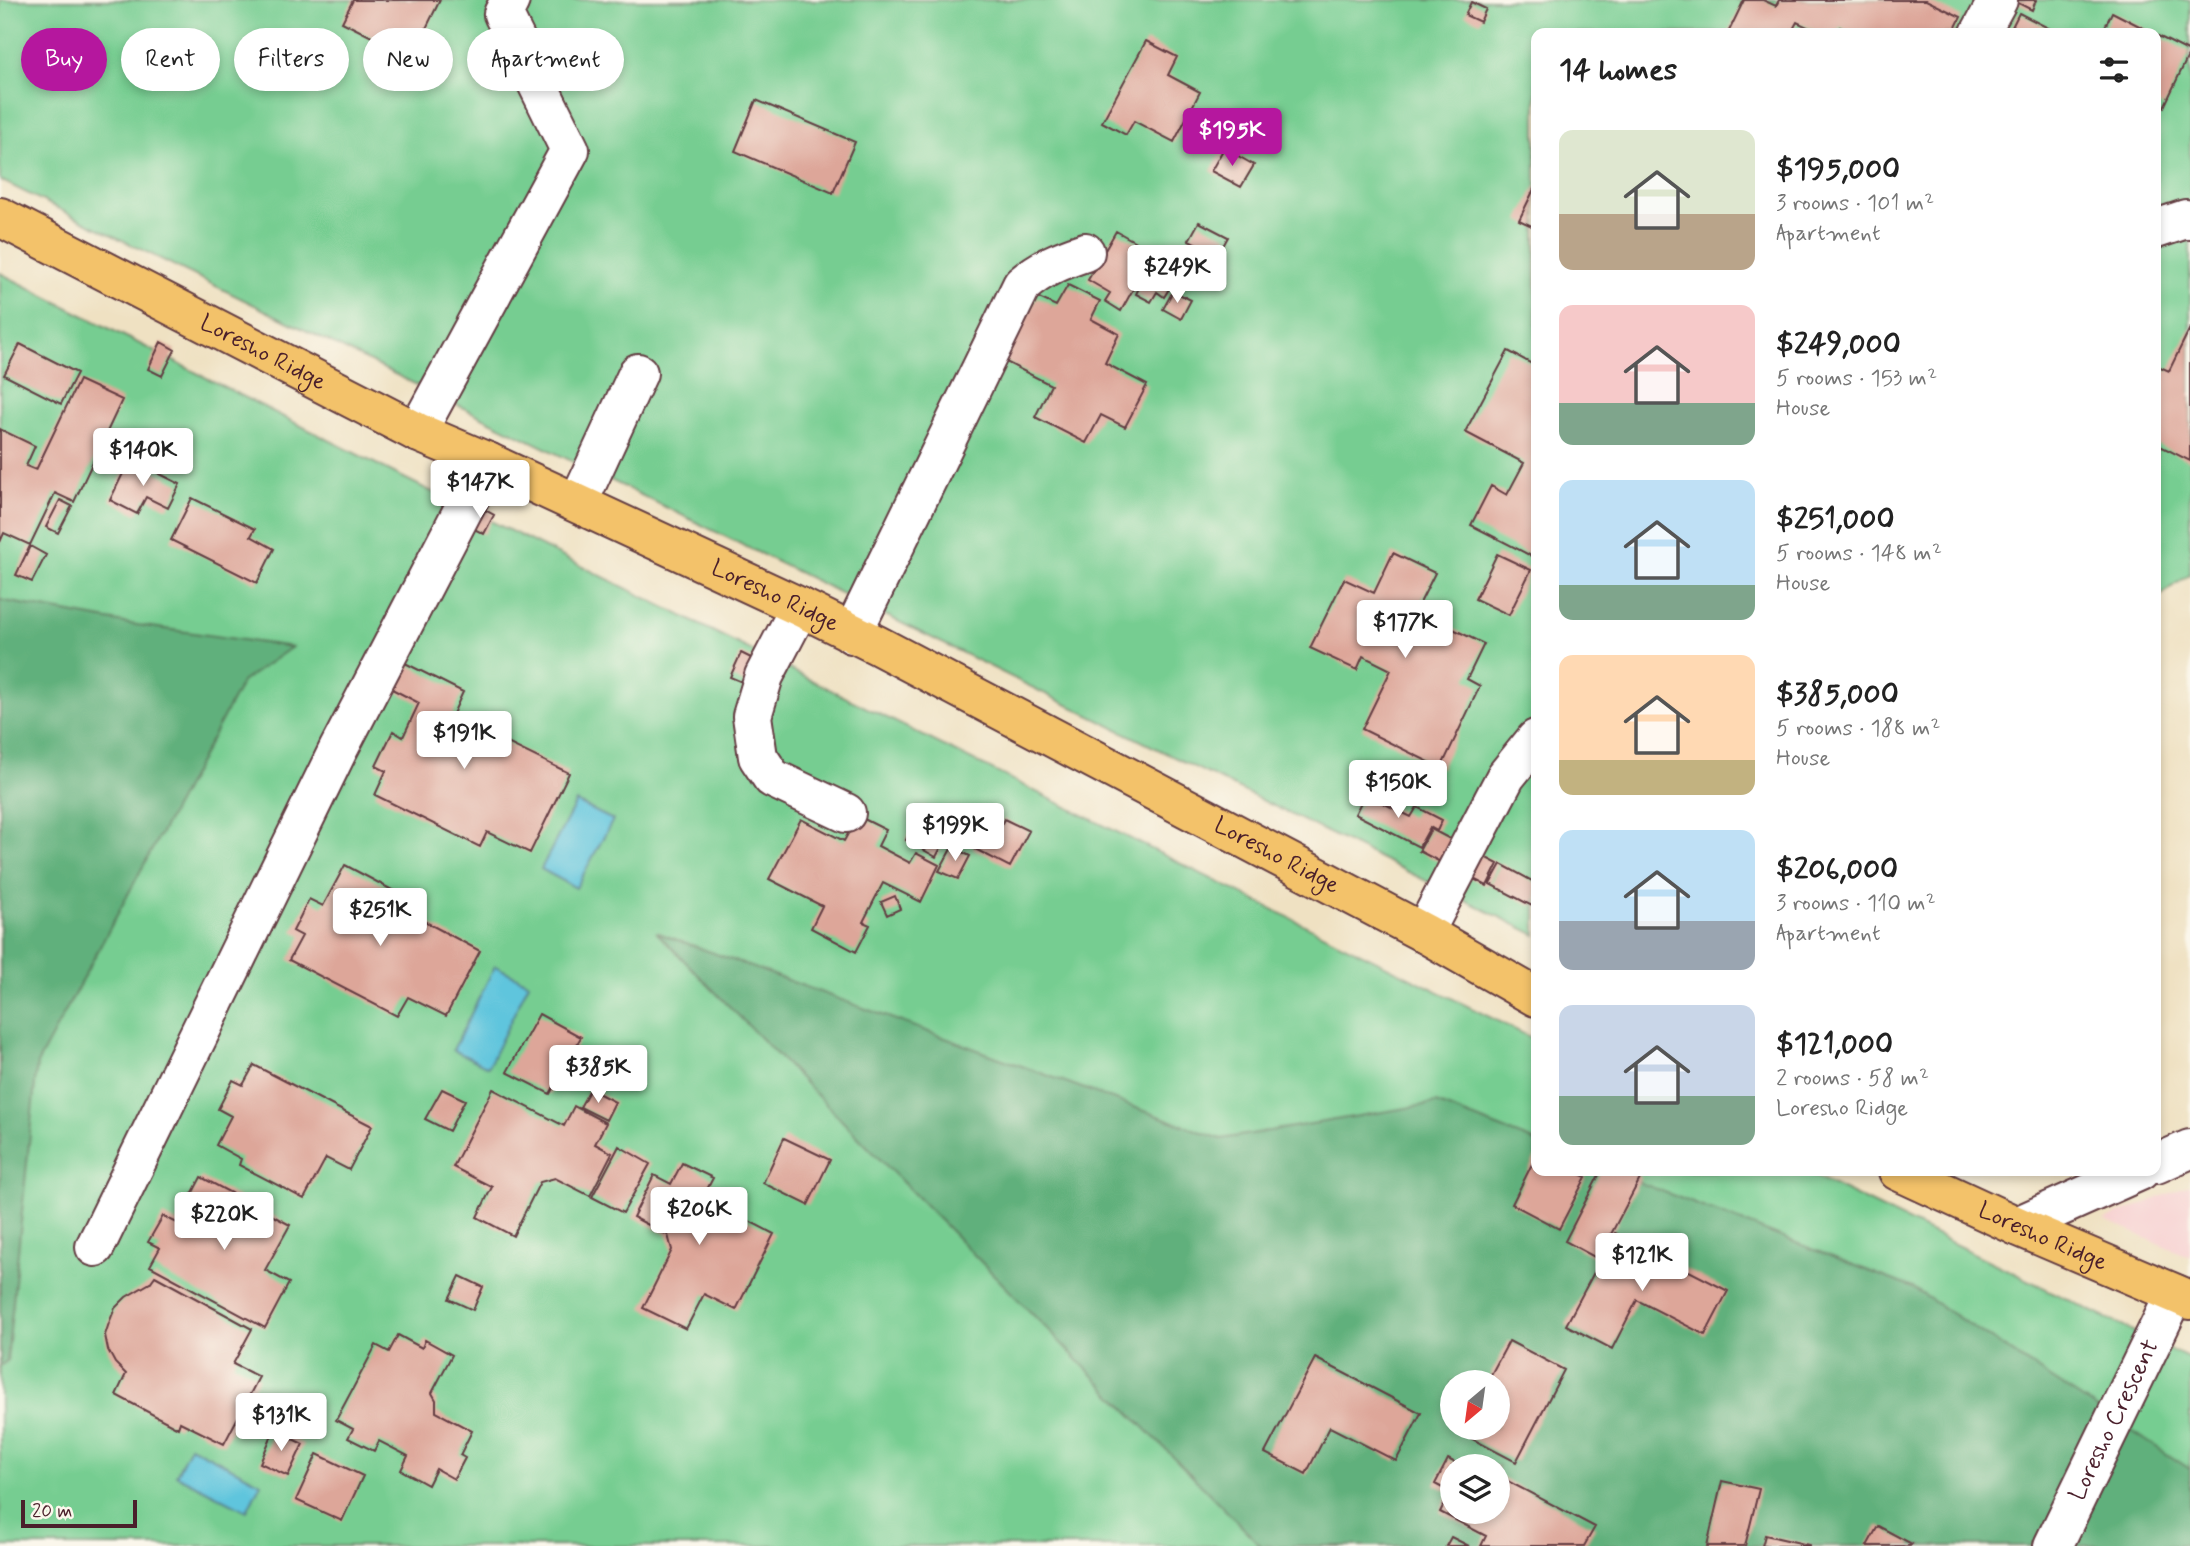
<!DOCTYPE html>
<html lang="en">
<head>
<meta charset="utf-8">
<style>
	:root { --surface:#fff; --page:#f6f6f6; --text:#222; --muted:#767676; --accent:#b5179e }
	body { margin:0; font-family:Mynerve,sans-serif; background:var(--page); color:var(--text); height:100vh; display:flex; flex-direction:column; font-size:26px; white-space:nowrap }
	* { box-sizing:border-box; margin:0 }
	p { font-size:23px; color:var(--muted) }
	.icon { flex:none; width:38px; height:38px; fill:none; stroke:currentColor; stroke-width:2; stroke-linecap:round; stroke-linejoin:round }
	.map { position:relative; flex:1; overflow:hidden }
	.details { position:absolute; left:1531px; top:28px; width:630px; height:1148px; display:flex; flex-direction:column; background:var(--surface); border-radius:14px; box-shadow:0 4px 10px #0003 }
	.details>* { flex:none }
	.banner { position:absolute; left:21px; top:28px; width:665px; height:63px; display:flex; gap:14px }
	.needle { width:46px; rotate:209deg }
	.controls { position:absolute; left:1440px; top:1370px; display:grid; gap:14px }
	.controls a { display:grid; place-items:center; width:70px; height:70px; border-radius:50%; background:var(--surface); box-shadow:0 4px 10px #0003; font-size:35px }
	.scale { position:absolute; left:21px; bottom:18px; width:116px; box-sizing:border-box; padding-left:7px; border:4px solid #4a1f2b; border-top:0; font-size:19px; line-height:24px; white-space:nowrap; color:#4a1f2b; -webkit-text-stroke:5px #fbf7ec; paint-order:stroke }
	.price { position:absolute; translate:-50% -60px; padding:0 16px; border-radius:7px; background:#fff; color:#222; font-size:23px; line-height:46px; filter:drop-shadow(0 2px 4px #0008) }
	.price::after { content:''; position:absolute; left:50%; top:42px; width:21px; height:16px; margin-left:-10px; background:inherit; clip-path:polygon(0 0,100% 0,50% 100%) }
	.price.selected { background:var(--accent); color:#fff }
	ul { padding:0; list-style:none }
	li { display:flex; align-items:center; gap:21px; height:175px; padding:0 28px }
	li span { display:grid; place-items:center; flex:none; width:196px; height:140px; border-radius:14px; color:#555 }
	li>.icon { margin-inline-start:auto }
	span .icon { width:84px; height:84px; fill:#fffc; stroke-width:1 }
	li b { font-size:30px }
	h2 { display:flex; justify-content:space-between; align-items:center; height:84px; padding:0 28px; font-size:30px }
	.tag { padding:0 24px; border-radius:32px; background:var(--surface); box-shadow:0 4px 10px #0003; font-size:24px; line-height:63px }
	.tag.selected { background:var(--accent); color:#fff }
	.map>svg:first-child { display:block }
</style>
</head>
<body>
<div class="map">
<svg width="2190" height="1546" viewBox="0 0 2190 1546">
	<rect width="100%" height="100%" fill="#fbf7ec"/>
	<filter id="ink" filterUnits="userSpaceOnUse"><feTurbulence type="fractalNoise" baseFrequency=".0143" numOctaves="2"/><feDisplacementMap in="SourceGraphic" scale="14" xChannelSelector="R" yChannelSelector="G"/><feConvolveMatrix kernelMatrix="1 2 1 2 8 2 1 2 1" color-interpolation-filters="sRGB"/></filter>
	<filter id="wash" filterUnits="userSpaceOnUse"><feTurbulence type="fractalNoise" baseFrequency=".00686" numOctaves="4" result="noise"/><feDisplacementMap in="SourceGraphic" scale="28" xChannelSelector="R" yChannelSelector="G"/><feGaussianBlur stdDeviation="1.57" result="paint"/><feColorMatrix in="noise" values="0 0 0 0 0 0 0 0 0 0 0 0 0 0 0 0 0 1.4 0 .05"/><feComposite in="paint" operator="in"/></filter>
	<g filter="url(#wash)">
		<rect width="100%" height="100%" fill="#efe1c2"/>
		<!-- built -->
		<path fill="#f7cfd0" d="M2190,1185v72l-86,-37z"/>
		<!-- green -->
		<path fill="#76cd91" stroke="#60765e" stroke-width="2" fill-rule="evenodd" d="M0,0h2190v574l-34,25v-566h-620v902l-1536,-755z
			M0,273l390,198 1146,569v131h269l385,188v187h-2190zM1452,1382h46v46h-46zM1452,1466h46v46h-46z"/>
		<!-- forest -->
		<path fill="#60b07b" stroke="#556853" stroke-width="2" fill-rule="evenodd" d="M0,600l130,24 162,23 -50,35 -205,382 -30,297 -7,5z
			M656,932l565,207 215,-36 100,39v29h74l303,117 277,181v77h-929zM1452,1382h46v46h-46zM1452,1466h46v46h-46z"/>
		<!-- water -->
		<path fill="#5fc5dd" stroke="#547284" stroke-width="2" d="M576,802l37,18 -37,68 -35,-19z
			M495,966l34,17 -41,84 -35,-17z
			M190,1446l71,37 -14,28 -71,-36z"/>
		<g id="blocks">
			<!-- building -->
			<path fill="#dda699" d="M353,0h87l-27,55 -18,-8 -5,12 -19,-9 5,-11 -34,-17z
				M1744,0h19l13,6 3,-6h147l35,17 -8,16h-101l-12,-6 -3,6h-17l-23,-11 -6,11h-63z
				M2016,0h20l-4,10 -16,-8z
				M1471,2l15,7 -6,13 -15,-7z
				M2112,12l41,21h-51z
				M2019,13l39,20h-49z
				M2156,35l34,17 -26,55 -8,-4z
				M1146,41l31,16 -9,18 32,17 -26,50 -40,-21 -8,14 -24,-13z
				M756,100l99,42 -22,51 -98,-42z
				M1224,148l30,17 -13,22 -30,-16z
				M1536,185v43l-17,-8z
				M1199,222l29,15 -10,18 -29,-15z
				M1116,231l66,37 -10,19 -29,-16 -22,40 -16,-10 5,-8 -22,-13z
				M1144,277l25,12 -5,8 -7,-5 -6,10 -15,-8z
				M1068,285l32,16 -9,18 28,15 -14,29 42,22 -22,42 -24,-12 -15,28 -51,-26 16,-32 -47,-24 33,-64 19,9z
				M1173,291l18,9 -10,19 -18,-10z
				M2190,328v133l-34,-17v-79l13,6z
				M161,342l14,8 -13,26 -14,-7z
				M20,344l57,29 -16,31 -57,-29z
				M1508,351l28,15 -1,192 -64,-33 20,-39 16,9 17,-32 -59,-31z
				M79,380l43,20 -48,102 -19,-9 -25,52 -26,-12 -4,9v-113l35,17 -9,20 10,4z
				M130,459l50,25 -12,24 -22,-11 -9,17 -27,-14z
				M192,498l63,31 -4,7 23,13 -17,34 -86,-43z
				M60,500l12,6 -14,27 -12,-6z
				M476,505l18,10 -10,19 -18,-9z
				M30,546l16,9 -14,27 -16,-7z
				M1393,553l42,20 -19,38 68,33 -17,35 13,7 -39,82 -79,-39 29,-59 -28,-14 -6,14 -47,-22 34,-69 30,14z
				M1497,554l34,16 -22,45 -34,-16z
				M741,653l18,9 -10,23 -19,-8z
				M403,662l60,30 -11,24 117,57 -39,80 -43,-21 -7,15 -105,-52 11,-24 -10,-5 17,-35 10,6 16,-34 -29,-15z
				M1365,794l46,23 6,-10 25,13 -5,11 -7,-4 -11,20 -64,-33z
				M924,806l31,16 -19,35 -30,-17z
				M858,816l28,14 -8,16 32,17 6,-10 23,12 -18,37 -38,-19 -20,39 7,3 -14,27 -45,-24 11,-22 -53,-27 32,-60 43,22z
				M1004,819l25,12 -19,36 -37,-19 12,-23 13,6z
				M1431,829l67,35 -11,22 -68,-35z
				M952,847l18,9 -12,23 -19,-8z
				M1501,864l35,19v15l-4,8 -42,-22z
				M345,865l49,26 -6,11 92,49 -34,65 -38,-19 -11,19 -108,-56 13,-24 -9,-5 16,-32 14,7z
				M895,896l5,13 -13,6 -6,-13z
				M539,1014l42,23 -31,57 -43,-22z
				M254,1065l118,61 -23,44 -23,-12 -22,41 -65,-34 2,-6 -25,-14 15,-29 -13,-7 15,-29 10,5z
				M442,1089l23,11 -16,31 -24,-12z
				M493,1089l71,37 10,-20 32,17 -11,21 17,9 -22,43 -35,-18 -15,4 -27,54 -36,-19 15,-30 -39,-20z
				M590,1089l25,13 -9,18 -26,-13z
				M784,1138l46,22 -22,45 -45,-22z
				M619,1146l31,18 -27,49 -31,-16z
				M1536,1156v15h37l13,6 -27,52 -47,-25z
				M682,1163l31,15 -10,19 71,37 -38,76 -32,-16 -18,35 -43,-21 29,-58 -4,-15 -35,-18 21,-42 17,9z
				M1601,1171h27l13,6 -43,82 -33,-18z
				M201,1177l89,48 -25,45 24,13 -24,45 -115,-62 10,-18 -12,-6 15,-26 14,7z
				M1615,1233l113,58 -23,44 -68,-35 -25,49 -46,-24z
				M155,1276l97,53 -19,35 26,13 -35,67 -44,-22 -2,6 -62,-33 10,-21 -11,-11 -7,-13 -3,-15 4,-12 6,-15 11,-11 24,-14z
				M460,1276l23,11 -10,23 -24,-11z
				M398,1335l24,13 3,-8 27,15 -20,38 4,7v12l36,19 -12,24 5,3 -11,21 -18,-10 -8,16 -27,-15 7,-14 -29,-15 -5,10 -26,-13 5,-9 -17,-9 40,-75 13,7z
				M1509,1341l55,29 -48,92 -55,-29 3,-5h34v-46h-11z
				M1315,1358l106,55 -25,48 -66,-34 -24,47 -41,-21z
				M274,1430l29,14 -15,32 -28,-13z
				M317,1454l46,22 -21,45 -46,-21z
				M1448,1459l13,7h-9v46h46v-36l97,51 -11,19h-103l5,-10 -46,-24 10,-20 -15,-8z
				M1722,1481l37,8 -14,57h-38z
				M1878,1526l34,18 -2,2h-43z
				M1765,1535l44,10v1h-47z
				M1451,1537l18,9h-23z"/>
		</g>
	</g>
	<g filter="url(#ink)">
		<use href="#blocks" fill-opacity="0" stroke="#633c42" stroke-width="2"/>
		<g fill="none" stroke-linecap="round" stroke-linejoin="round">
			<defs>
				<g id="minor">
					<path d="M1980,33l18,-33"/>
					<path d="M2156,229l30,-10 4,1"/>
					<path d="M417,432l153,-282 -67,-136 7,-14"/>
					<path d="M578,503l60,-130"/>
					<path d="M800,607l-36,69 -12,40 6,41 14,21 74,35"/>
					<path d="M852,634l170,-349c19,-17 39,-25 63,-33"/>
					<path d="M1424,933l82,-157 30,-37"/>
					<path d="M2156,1164l34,-15"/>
					<path d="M2017,1226l123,-55"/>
					<path d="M95,1247l243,-497 150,-288"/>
					<path id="s1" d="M2053,1546l122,-252"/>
				</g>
				<g id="major">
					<path id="s2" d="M0,217l417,215 71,30 312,145 77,38 547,288 112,64"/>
					<path id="s3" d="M1898,1171l119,55 173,74"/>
				</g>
			</defs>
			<!-- minor casing -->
			<use href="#minor" stroke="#633c42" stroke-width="42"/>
			<!-- major casing -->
			<use href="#major" stroke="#633c42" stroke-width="42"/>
			<!-- minor -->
			<use href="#minor" stroke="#fff" stroke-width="38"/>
			<!-- major -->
			<use href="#major" stroke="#f3c26a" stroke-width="38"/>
		</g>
	</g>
	<g text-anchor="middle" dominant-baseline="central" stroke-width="7" stroke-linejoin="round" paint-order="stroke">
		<!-- street labels -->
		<g font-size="24" fill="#4a1f2b" stroke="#fbf7ec">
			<text stroke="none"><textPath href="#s2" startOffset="296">Loresho Ridge</textPath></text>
			<text stroke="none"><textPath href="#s2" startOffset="863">Loresho Ridge</textPath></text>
			<text stroke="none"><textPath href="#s2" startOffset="1428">Loresho Ridge</textPath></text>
			<text stroke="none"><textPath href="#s3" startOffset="159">Loresho Ridge</textPath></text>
			<text stroke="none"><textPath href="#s1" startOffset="140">Loresho Crescent</textPath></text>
		</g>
	</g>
</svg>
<div class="controls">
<a><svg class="needle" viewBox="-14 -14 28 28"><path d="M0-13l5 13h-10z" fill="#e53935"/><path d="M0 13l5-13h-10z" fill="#767676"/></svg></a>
<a><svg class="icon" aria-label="layers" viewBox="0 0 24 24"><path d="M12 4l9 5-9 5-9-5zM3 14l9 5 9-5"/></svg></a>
</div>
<div class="scale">20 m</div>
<b class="price selected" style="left:1232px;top:168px">$195K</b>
<b class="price" style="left:1177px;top:305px">$249K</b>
<b class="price" style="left:143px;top:488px">$140K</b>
<b class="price" style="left:480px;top:520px">$147K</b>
<b class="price" style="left:1405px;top:660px">$177K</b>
<b class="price" style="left:464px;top:771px">$191K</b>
<b class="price" style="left:1398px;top:820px">$150K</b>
<b class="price" style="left:955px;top:863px">$199K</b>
<b class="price" style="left:380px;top:948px">$251K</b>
<b class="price" style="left:598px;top:1105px">$385K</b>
<b class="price" style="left:699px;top:1247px">$206K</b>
<b class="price" style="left:224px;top:1252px">$220K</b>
<b class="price" style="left:1642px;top:1293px">$121K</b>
<b class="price" style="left:281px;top:1453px">$131K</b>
<div class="banner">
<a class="tag selected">Buy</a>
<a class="tag">Rent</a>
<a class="tag">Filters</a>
<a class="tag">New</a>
<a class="tag">Apartment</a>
</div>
<section class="details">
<h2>14 homes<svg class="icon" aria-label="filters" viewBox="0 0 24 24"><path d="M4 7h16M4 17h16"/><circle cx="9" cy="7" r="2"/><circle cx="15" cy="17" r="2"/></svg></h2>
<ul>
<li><span style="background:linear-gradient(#dfe7d0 60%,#b9a48a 0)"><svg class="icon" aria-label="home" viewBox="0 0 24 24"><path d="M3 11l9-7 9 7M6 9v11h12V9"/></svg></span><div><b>$195,000</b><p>3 rooms · 101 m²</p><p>Apartment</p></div></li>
<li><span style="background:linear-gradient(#f6c9c9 70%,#7fa58c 0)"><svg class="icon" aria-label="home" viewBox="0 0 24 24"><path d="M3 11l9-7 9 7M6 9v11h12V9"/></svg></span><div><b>$249,000</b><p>5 rooms · 153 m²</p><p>House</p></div></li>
<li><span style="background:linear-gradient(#bfe0f5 75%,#7fa58c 0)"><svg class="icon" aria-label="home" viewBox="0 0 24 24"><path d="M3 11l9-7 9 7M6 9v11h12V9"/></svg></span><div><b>$251,000</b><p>5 rooms · 148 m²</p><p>House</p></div></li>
<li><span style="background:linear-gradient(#ffd9b3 75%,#c2b280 0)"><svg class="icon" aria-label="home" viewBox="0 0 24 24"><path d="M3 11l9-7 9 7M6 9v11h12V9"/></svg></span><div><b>$385,000</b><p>5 rooms · 188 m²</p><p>House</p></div></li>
<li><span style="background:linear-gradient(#bfe0f5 65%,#9aa5b1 0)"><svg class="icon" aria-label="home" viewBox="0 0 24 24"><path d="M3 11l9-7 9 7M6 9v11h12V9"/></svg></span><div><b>$206,000</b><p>3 rooms · 110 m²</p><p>Apartment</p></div></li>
<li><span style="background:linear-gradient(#c9d6e8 65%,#7fa58c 0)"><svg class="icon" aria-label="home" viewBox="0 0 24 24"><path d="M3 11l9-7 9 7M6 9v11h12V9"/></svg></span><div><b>$121,000</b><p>2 rooms · 58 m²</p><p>Loresho Ridge</p></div></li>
</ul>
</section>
</div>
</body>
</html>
